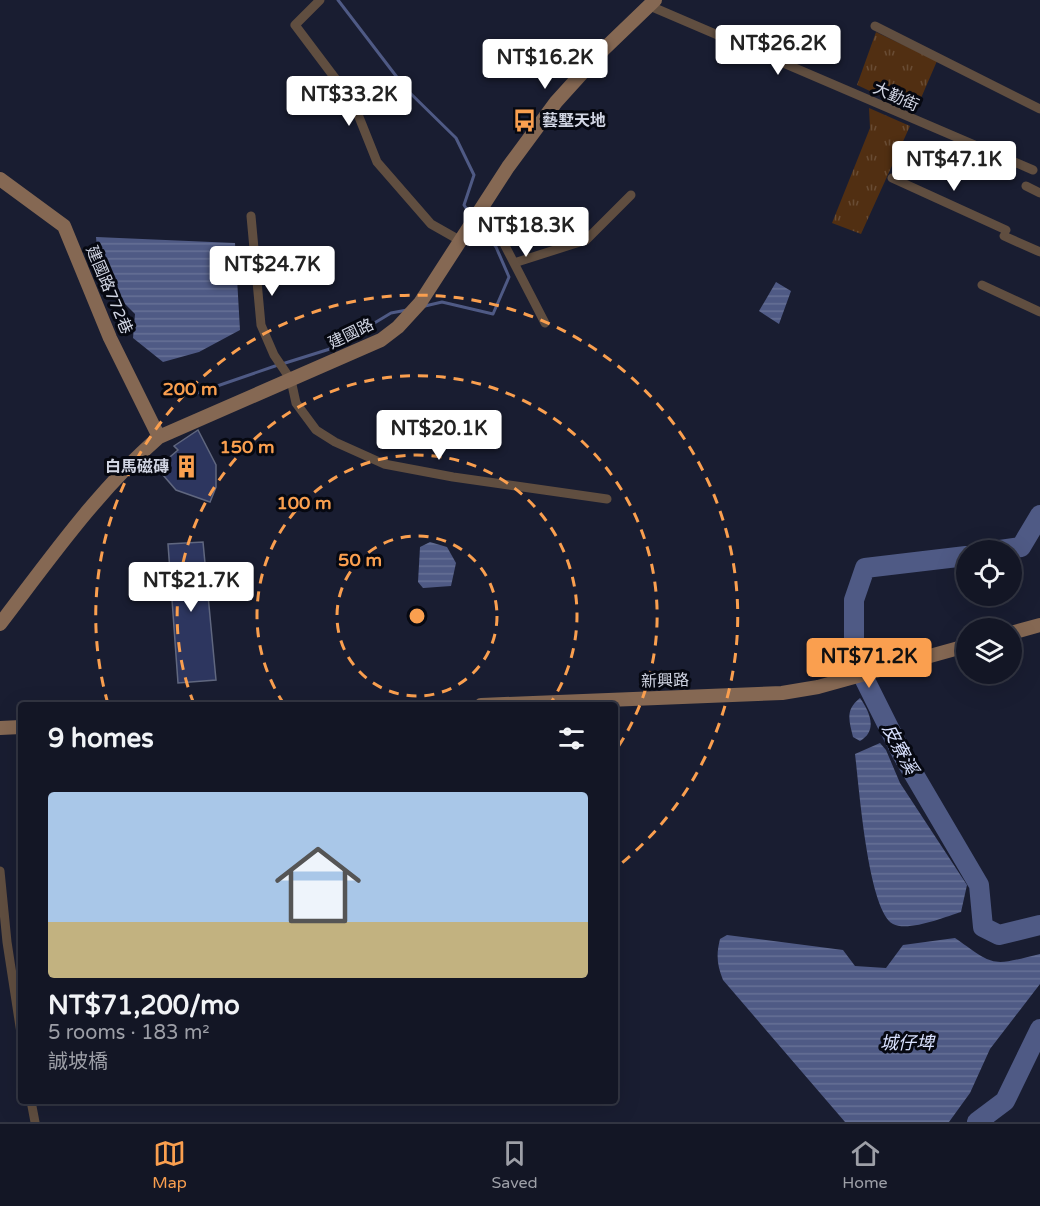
<!DOCTYPE html>
<html lang="en">
<head>
<meta charset="utf-8">
<style>
	:root { --surface:#131625; --page:#1c1f2d; --text:#f1f3f6; --muted:#9d9fa7; --line:#323542; --accent:#fa9f4f }
	body { margin:0; font-family:"Varela Round","Noto Sans TC",sans-serif; background:var(--page); color:var(--text); height:100vh; display:flex; flex-direction:column; font-size:22px; white-space:nowrap }
	* { box-sizing:border-box; margin:0 }
	p { font-size:20px; color:var(--muted) }
	.icon { flex:none; width:33px; height:33px; fill:none; stroke:currentColor; stroke-width:2; stroke-linecap:round; stroke-linejoin:round }
	.map { position:relative; flex:1; overflow:hidden }
	.panel { position:absolute; left:18px; top:702px; width:600px; height:402px; display:flex; flex-direction:column; background:var(--surface); border-radius:6px; box-shadow:0 6px 24px #0002,0 0 0 2px var(--line) }
	.panel>* { flex:none }
	.controls { position:absolute; left:956px; top:540px; display:grid; gap:12px }
	.controls a { display:grid; place-items:center; width:66px; height:66px; border-radius:50%; background:var(--surface); box-shadow:0 6px 24px #0002,0 0 0 2px var(--line); font-size:30px }
	.price { position:absolute; translate:-50% -51px; padding:0 14px; border-radius:6px; background:#fff; color:#222; font-size:20px; line-height:39px; filter:drop-shadow(0 2px 3px #0008) }
	.price::after { content:''; position:absolute; left:50%; top:36px; width:18px; height:14px; margin-left:-9px; background:inherit; clip-path:polygon(0 0,100% 0,50% 100%) }
	.price.selected { background:var(--accent); color:#111 }
	ul { padding:0; list-style:none }
	li { display:grid; align-content:center; gap:12px; height:318px; padding:0 30px }
	li+li { border-top:2px solid var(--line) }
	li span { display:grid; place-items:center; height:186px; border-radius:6px; color:#555 }
	li>.icon { margin-inline-start:auto }
	span .icon { width:108px; height:108px; fill:#fffc; stroke-width:1 }
	li b { font-size:26px }
	h2 { display:flex; justify-content:space-between; align-items:center; height:72px; padding:0 30px; font-size:26px }
	.menu { display:flex; justify-content:space-around; align-items:center; height:84px; border-top:2px solid var(--line); background:var(--surface); font-size:16px; color:var(--muted) }
	.menu a { display:grid; justify-items:center; gap:3px }
	.menu .selected { color:var(--accent) }
	.map>svg:first-child { display:block }
</style>
</head>
<body>
<div class="map">
<svg width="1040" height="1122" viewBox="0 0 1040 1122">
	<defs>
		<pattern id="park-tufts" width="24" height="20" patternUnits="userSpaceOnUse" patternTransform="scale(1.5)"><rect width="24" height="20" fill="#512f12"/><path d="M3 7l-1-3M5 7V3M7 7l1-3M15 17l-1-3M17 17v-4M19 17l1-3" fill="none" stroke="#694c34"/></pattern>
		<pattern id="water-rules" width="6" height="5" patternUnits="userSpaceOnUse" patternTransform="scale(1.5)"><rect width="6" height="5" fill="#4f5a85"/><path d="M0 2.5h6" fill="none" stroke="#677196"/></pattern>
	</defs>
	<rect width="100%" height="100%" fill="#191d31"/>
	<!-- park -->
	<path fill="url(#park-tufts)" d="M876,32l61,29 -22,51 -58,-27z
		M869,108l41,18 -49,108 -29,-11 38,-95z"/>
	<!-- water -->
	<path fill="url(#water-rules)" d="M96,237l139,6 5,87 -41,22 -36,10 -30,-24 2,-24 -35,-35z
		M776,282l15,9 -12,33 -20,-13z
		M430,542l17,5 9,16 -5,23 -28,2 -5,-6 2,-35z
		M860,698c10,14 18,33 0,43l-7,-4c-4,-17 -8,-27 7,-39z
		M880,743l6,7 14,33 67,102 -6,27c-16,5 -53,20 -68,12 -25,-14 -34,-138 -38,-170z
		M727,935l116,15 12,16 31,2 17,-23 52,-7c41,29 36,28 85,16v30l-50,65 -20,44 -21,29h-104l-122,-142c-6,-15 -7,-25 -3,-41z"/>
	<g fill="none" stroke-linecap="round" stroke-linejoin="round">
		<!-- stream -->
		<path stroke="#4f5a85" stroke-width="3" d="M338,0l68,89 50,49 18,37 -10,30 7,11
			M425,306l17,-4 51,12 16,-37 -13,-30 -19,-24
			M282,364l51,-16 58,-35 16,-3
			M191,395l87,-30"/>
		<!-- river -->
		<path stroke="#4f5a85" stroke-width="20" d="M1000,550l21,-3 19,-32
			M966,556l-101,12 -11,32v58l48,96 77,131 4,42 16,8 41,-10
			M977,1122l28,-21 35,-72"/>
	</g>
	<!-- building -->
	<path fill="#2d365f" stroke="#60677f" stroke-width="1.5" d="M198,430l18,35v22l-6,15 -34,-12 -19,-22 21,-18 -4,-4z
		M203,542l13,138 -38,3 -10,-139z"/>
	<g fill="none" stroke-linecap="round" stroke-linejoin="round">
		<!-- street -->
		<path stroke="#604e40" stroke-width="9" d="M320,0l-25,25 58,77 24,60 54,62 30,17
			M650,6l383,164
			M875,26l165,83
			M892,178l114,52
			M1026,186l14,7
			M484,205l61,118
			M251,216l10,109 13,30 17,25 5,23 20,27 19,12 49,22 69,13 154,22
			M1004,236l36,16
			M514,263l72,-23 45,-45
			M982,285l58,27
			M0,871l7,71 14,91
			M31,1101l4,21"/>
		<!-- secondary -->
		<path stroke="#856853" stroke-width="14" d="M0,179l64,47 46,112 49,99
			M0,624c49,-64 98,-134 159,-187l222,-97 17,-13 22,-24 88,-136 48,-65 47,-52 52,-50
			M1011,633l29,-8
			M481,705l301,-12 36,-6 148,-41
			M0,728l21,-1"/>
	</g>
	<!-- distance rings -->
	<g fill="none" stroke="#fa9f4f" stroke-width="3" stroke-dasharray="10 8">
		<circle cx="417" cy="616" r="80"/>
		<path d="M284 704A160 160 0 1 1 550 704"/>
		<path d="M194 704A240 240 0 1 1 616 750"/>
		<path d="M108 704A321 321 0 1 1 617 867"/>
	</g>
	<!-- icons -->
	<defs>
		<symbol id="bus-bare" viewBox="-9 -9 18 18"><path d="M-5-6H5V4H4V6H2V4H-2V6H-4V4H-5ZM-3.5-4V0h7V-4ZM-3.5 1.2v1.5H-2V1.2ZM2 1.2v1.5H3.5V1.2Z" fill="#fa9f4f" stroke="#060811" stroke-width="2.5" paint-order="stroke"/></symbol>
		<symbol id="building-bare" viewBox="-9 -9 18 18"><path d="M-4-6H4V6H1V3H-1V6H-4ZM-2.5-4.3h1.7v1.8h-1.7ZM.8-4.3h1.7v1.8H.8ZM-2.5-1h1.7V.8h-1.7ZM.8-1h1.7V.8H.8Z" fill="#fa9f4f" stroke="#060811" stroke-width="2.5" paint-order="stroke"/></symbol>
	</defs>
	<g fill-rule="evenodd">
		<use href="#bus-bare" x="508" y="104" width="33" height="33"/>
		<use href="#building-bare" x="170" y="450" width="33" height="33"/>
	</g>
	<g text-anchor="middle" dominant-baseline="central" stroke-width="6" stroke-linejoin="round" paint-order="stroke">
		<!-- street labels -->
		<g font-size="16" fill="#d1d5e3" stroke="#060811">
			<text transform="translate(896 97) rotate(24)">大勤街</text>
			<text transform="translate(109 290) rotate(67)">建國路772巷</text>
			<text transform="translate(351 334) rotate(-26)">建國路</text>
			<text transform="translate(665 681) rotate(-2)">新興路</text>
		</g>
		<!-- poi labels -->
		<g font-size="16" font-weight="bold" fill="#d1d5e3" stroke="#060811" text-anchor="start">
			<text x="542" y="121">藝墅天地</text>
			<text x="169" y="467" text-anchor="end">白馬磁磚</text>
		</g>
		<!-- water labels -->
		<g font-size="18" font-style="italic" fill="#d8e0fd" stroke="#060811">
			<text transform="translate(900 749) rotate(62)">皮寮溪</text>
			<text x="907" y="1043">城仔埤</text>
		</g>
	</g>
	<circle cx="417" cy="616" r="9" fill="#fa9f4f" stroke="#060811" stroke-width="3"/>
	<g font-size="18" text-anchor="middle" font-weight="bold" fill="#fa9f4f" stroke="#060811" stroke-width="6" stroke-linejoin="round" paint-order="stroke">
		<text x="190" y="395">200 m</text>
		<text x="247" y="453">150 m</text>
		<text x="304" y="509">100 m</text>
		<text x="360" y="566">50 m</text>
	</g>
</svg>
<div class="controls">
<a><svg class="icon" aria-label="locate" viewBox="0 0 24 24"><circle cx="12" cy="12" r="6"/><path d="M12 2v4M12 18v4M2 12h4M18 12h4"/></svg></a>
<a><svg class="icon" aria-label="layers" viewBox="0 0 24 24"><path d="M12 4l9 5-9 5-9-5zM3 14l9 5 9-5"/></svg></a>
</div>
<b class="price" style="left:778px;top:76px">NT$26.2K</b>
<b class="price" style="left:545px;top:90px">NT$16.2K</b>
<b class="price" style="left:349px;top:127px">NT$33.2K</b>
<b class="price" style="left:954px;top:192px">NT$47.1K</b>
<b class="price" style="left:526px;top:258px">NT$18.3K</b>
<b class="price" style="left:272px;top:297px">NT$24.7K</b>
<b class="price" style="left:439px;top:461px">NT$20.1K</b>
<b class="price" style="left:191px;top:613px">NT$21.7K</b>
<b class="price selected" style="left:869px;top:689px">NT$71.2K</b>
<section class="panel">
<h2>9 homes<svg class="icon" aria-label="filters" viewBox="0 0 24 24"><path d="M4 7h16M4 17h16"/><circle cx="9" cy="7" r="2"/><circle cx="15" cy="17" r="2"/></svg></h2>
<ul>
<li><span style="background:linear-gradient(#a9c7e8 70%,#c2b280 0)"><svg class="icon" aria-label="home" viewBox="0 0 24 24"><path d="M3 11l9-7 9 7M6 9v11h12V9"/></svg></span><div><b>NT$71,200/mo</b><p>5 rooms · 183 m²</p><p>誠坡橋</p></div></li>
</ul>
</section>
</div>
<nav class="menu">
<a class="selected"><svg class="icon" aria-label="map" viewBox="0 0 24 24"><path d="M3 6l6-2 6 2 6-2v14l-6 2-6-2-6 2zM9 4v14M15 6v14"/></svg>Map</a>
<a><svg class="icon" aria-label="saved" viewBox="0 0 24 24"><path d="M7 4h10v16l-5-4-5 4z"/></svg>Saved</a>
<a><svg class="icon" aria-label="home" viewBox="0 0 24 24"><path d="M3 11l9-7 9 7M6 9v11h12V9"/></svg>Home</a>
</nav>
</body>
</html>
